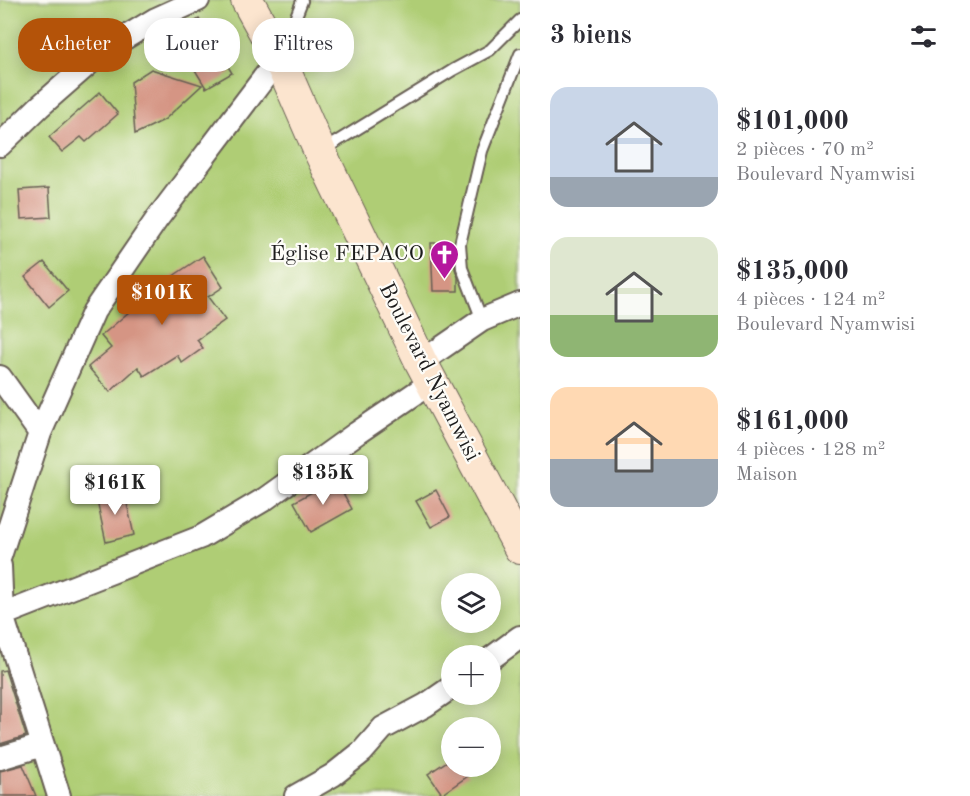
<!DOCTYPE html>
<html lang="fr">
<head>
<meta charset="utf-8">
<style>
	:root { --surface:#fff; --page:#f7f7f7; --text:#2b2b33; --muted:#7c7c81; --accent:#b45309 }
	body { margin:0; font-family:"Old Standard TT",serif; background:var(--page); color:var(--text); height:100vh; display:flex; flex-direction:column; font-size:22px; white-space:nowrap }
	* { box-sizing:border-box; margin:0 }
	p { font-size:20px; color:var(--muted) }
	.icon { flex:none; width:33px; height:33px; fill:none; stroke:currentColor; stroke-width:2; stroke-linecap:round; stroke-linejoin:round }
	.map { position:relative; flex:1; overflow:hidden }
	.drawer { display:flex; flex-direction:column; background:var(--surface); width:450px }
	.drawer>* { flex:none }
	.top-card { position:absolute; left:18px; top:18px; width:411px; height:54px; display:flex; gap:12px }
	.controls { position:absolute; left:441px; top:573px; display:grid; gap:12px }
	.controls a { display:grid; place-items:center; width:60px; height:60px; border-radius:50%; background:var(--surface); box-shadow:0 3px 15px #0003; font-size:30px }
	.price { position:absolute; translate:-50% -51px; padding:0 14px; border-radius:6px; background:#fff; color:#222; font-size:20px; line-height:39px; filter:drop-shadow(0 2px 3px #0008) }
	.price::after { content:''; position:absolute; left:50%; top:36px; width:18px; height:14px; margin-left:-9px; background:inherit; clip-path:polygon(0 0,100% 0,50% 100%) }
	.price.active { background:var(--accent); color:#fff }
	ul { padding:0; list-style:none }
	li { display:flex; align-items:center; gap:18px; height:150px; padding:0 30px }
	li span { display:grid; place-items:center; flex:none; width:168px; height:120px; border-radius:18px; color:#555 }
	li>.icon { margin-inline-start:auto }
	span .icon { width:72px; height:72px; fill:#fffc; stroke-width:1 }
	li b { font-size:26px }
	h2 { display:flex; justify-content:space-between; align-items:center; height:72px; padding:0 30px; font-size:26px }
	.chip { padding:0 21px; border-radius:24px; background:var(--surface); box-shadow:0 3px 15px #0003; font-size:21px; line-height:54px }
	.chip.active { background:var(--accent); color:#fff }
	main { display:flex; flex:1; min-height:0 }
	.map>svg:first-child { display:block }
</style>
</head>
<body>
<main>
<div class="map">
<svg width="520" height="796" viewBox="0 0 520 796">
	<rect width="100%" height="100%" fill="#fdfcf7"/>
	<filter id="ink" filterUnits="userSpaceOnUse"><feTurbulence type="fractalNoise" baseFrequency=".0167" numOctaves="2"/><feDisplacementMap in="SourceGraphic" scale="12" xChannelSelector="R" yChannelSelector="G"/><feConvolveMatrix kernelMatrix="1 2 1 2 8 2 1 2 1" color-interpolation-filters="sRGB"/></filter>
	<filter id="wash" filterUnits="userSpaceOnUse"><feTurbulence type="fractalNoise" baseFrequency=".008" numOctaves="4" result="noise"/><feDisplacementMap in="SourceGraphic" scale="24" xChannelSelector="R" yChannelSelector="G"/><feGaussianBlur stdDeviation="1.35" result="paint"/><feColorMatrix in="noise" values="0 0 0 0 0 0 0 0 0 0 0 0 0 0 0 0 0 1.4 0 .05"/><feComposite in="paint" operator="in"/></filter>
	<g filter="url(#wash)">
		<rect width="100%" height="100%" fill="#f4dabd"/>
		<!-- green -->
		<path fill="#afcd74" stroke="#667448" stroke-width="1.5" fill-rule="evenodd" d="M0,0h520v796h-520zM452,584h38v38h-38zM452,656h38v38h-38zM452,728h38v38h-38z"/>
		<g id="blocks">
			<!-- building -->
			<path fill="#d59584" d="M199,19l33,54 -26,15 -33,-54z
				M151,69l51,16 -38,35 -29,14 -4,-52z
				M100,92l18,22 -32,28 -5,-5 -19,15 -13,-15z
				M49,188l2,29 -30,2 -2,-29z
				M431,243h22l2,26 3,8v14h-25z
				M203,256l20,31 -15,10 17,23 -28,20 6,8 -21,15 -5,-8 -33,21 -6,-9 -28,25 -22,-25 23,-19 -10,-12 43,-37 32,-25z
				M44,262l24,29 -19,16 -24,-30z
				M335,479l17,30 -41,23 -17,-30z
				M124,490l10,45 -28,7 -10,-46z
				M436,490l14,27 -19,10 -15,-26z
				M5,670l21,66 -26,8v-73z
				M452,758v8h9l7,10 -26,18 -14,-20z
				M23,765l13,31h-36v-25z"/>
		</g>
	</g>
	<g filter="url(#ink)">
		<use href="#blocks" fill-opacity="0" stroke="#685e54" stroke-width="1.5"/>
		<g fill="none" stroke-linecap="round" stroke-linejoin="round">
			<defs>
				<path id="service" d="M282,52l20,-51
					M323,150l130,-80 37,-20 30,-30
					M482,320l-20,-52 -2,-24 22,-93 38,-97"/>
				<path id="minor" d="M0,145l39,-38 64,-56 53,-32 42,-19
					M421,362l61,-42 38,-16
					M0,377l40,56
					M0,556l40,-123 54,-122 63,-92 122,-161
					M0,566l2,49 57,181
					M2,615l199,-78 64,-38 92,-66 75,-51
					M490,659l30,-22
					M0,758l43,-13
					M296,796l37,-21 29,-23 21,-24 43,-23 26,-18"/>
				<path id="secondary" d="M247,0l32,58 41,94 101,210 99,186"/>
			</defs>
			<!-- service casing -->
			<use href="#service" stroke="#685e54" stroke-width="14"/>
			<!-- minor casing -->
			<use href="#minor" stroke="#685e54" stroke-width="26"/>
			<!-- secondary casing -->
			<use href="#secondary" stroke="#685e54" stroke-width="34"/>
			<!-- service -->
			<use href="#service" stroke="#fff" stroke-width="10"/>
			<!-- minor -->
			<use href="#minor" stroke="#fff" stroke-width="22"/>
			<!-- secondary -->
			<use href="#secondary" stroke="#fce5cf" stroke-width="32"/>
		</g>
	</g>
	<!-- icons -->
	<defs>
		<symbol id="church-pin" viewBox="-11 -11 22 30"><path d="M0 17L-7.5 6A9.5 9.5 0 1 1 7.5 6Z" fill="#b5179e" stroke="#fdfcf7"/><path d="M-1.2-6h2.4v3.5h3.3v2.4h-3.3V6h-2.4V-.1h-3.3v-2.4h3.3Z" fill="#fff"/></symbol>
	</defs>
	<g fill-rule="evenodd">
		<use href="#church-pin" x="428" y="238" width="33" height="45"/>
	</g>
	<g text-anchor="middle" dominant-baseline="central" stroke-width="4.5" stroke-linejoin="round" paint-order="stroke">
		<!-- poi labels -->
		<g font-size="22" fill="#1c1c1c" stroke="#fdfcf7" text-anchor="end">
			<text x="424" y="254">Église FEPACO</text>
		</g>
		<!-- street labels -->
		<g font-size="22" fill="#1c1c1c" stroke="#fdfcf7">
			<text transform="translate(429 372) rotate(63)">Boulevard Nyamwisi</text>
		</g>
	</g>
</svg>
<div class="controls">
<a><svg class="icon" aria-label="layers" viewBox="0 0 24 24"><path d="M12 4l9 5-9 5-9-5zM3 14l9 5 9-5"/></svg></a>
<a>+</a>
<a>−</a>
</div>
<b class="price active" style="left:162px;top:326px">$101K</b>
<b class="price" style="left:323px;top:506px">$135K</b>
<b class="price" style="left:115px;top:516px">$161K</b>
<div class="top-card">
<a class="chip active">Acheter</a>
<a class="chip">Louer</a>
<a class="chip">Filtres</a>
</div>
</div>
<section class="drawer">
<h2>3 biens<svg class="icon" aria-label="filters" viewBox="0 0 24 24"><path d="M4 7h16M4 17h16"/><circle cx="9" cy="7" r="2"/><circle cx="15" cy="17" r="2"/></svg></h2>
<ul>
<li><span style="background:linear-gradient(#c9d6e8 75%,#9aa5b1 0)"><svg class="icon" aria-label="home" viewBox="0 0 24 24"><path d="M3 11l9-7 9 7M6 9v11h12V9"/></svg></span><div><b>$101,000</b><p>2 pièces · 70 m²</p><p>Boulevard Nyamwisi</p></div></li>
<li><span style="background:linear-gradient(#dfe7d0 65%,#8fb573 0)"><svg class="icon" aria-label="home" viewBox="0 0 24 24"><path d="M3 11l9-7 9 7M6 9v11h12V9"/></svg></span><div><b>$135,000</b><p>4 pièces · 124 m²</p><p>Boulevard Nyamwisi</p></div></li>
<li><span style="background:linear-gradient(#ffd9b3 60%,#9aa5b1 0)"><svg class="icon" aria-label="home" viewBox="0 0 24 24"><path d="M3 11l9-7 9 7M6 9v11h12V9"/></svg></span><div><b>$161,000</b><p>4 pièces · 128 m²</p><p>Maison</p></div></li>
</ul>
</section>
</main>
</body>
</html>
